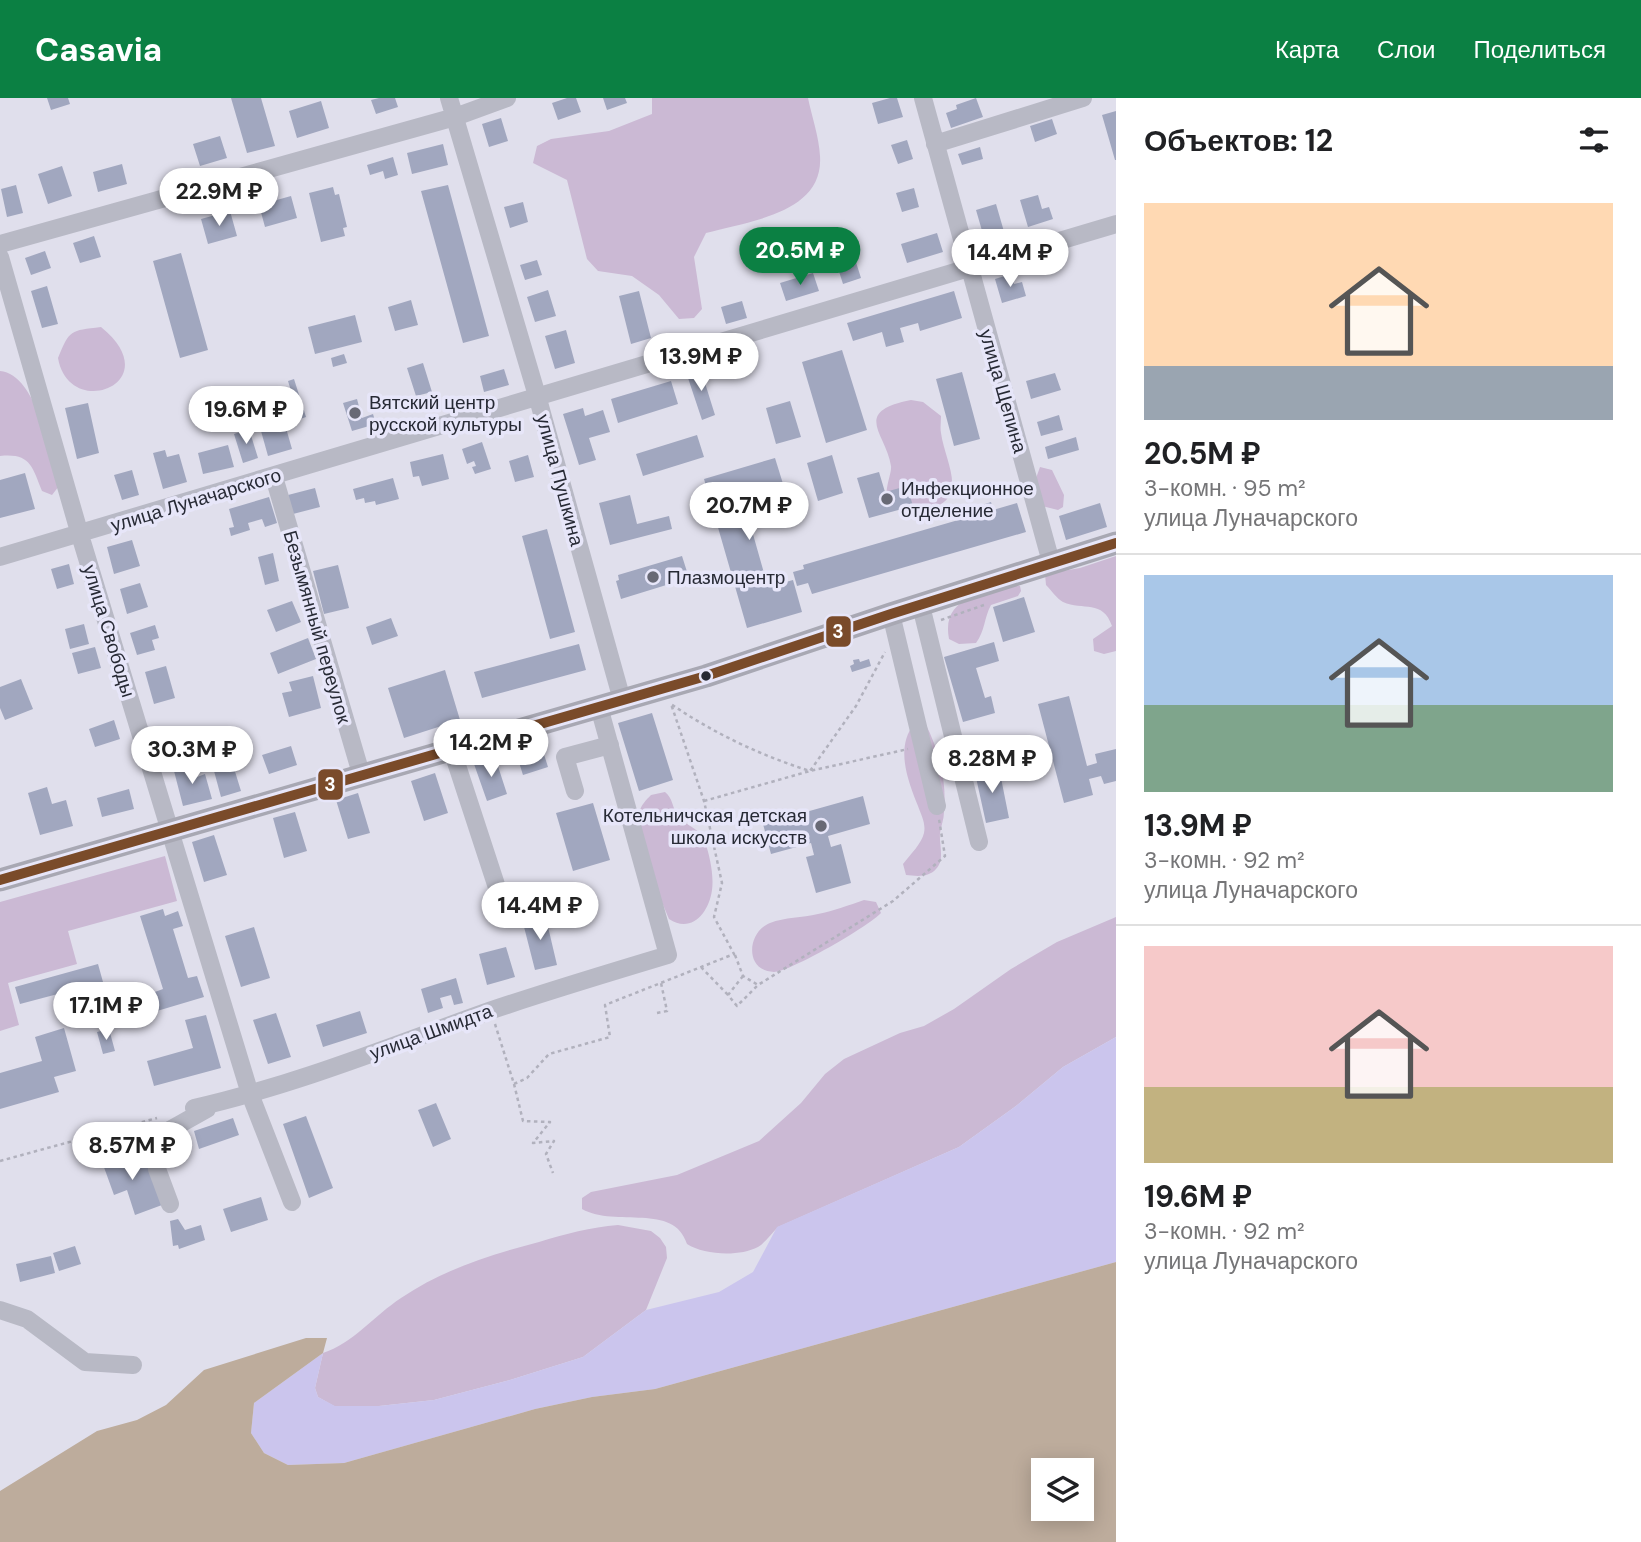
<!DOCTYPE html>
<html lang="ru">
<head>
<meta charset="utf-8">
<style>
	:root { --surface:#fff; --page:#f2f2f2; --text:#202124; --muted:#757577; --line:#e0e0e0; --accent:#0b8043 }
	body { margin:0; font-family:"DM Sans",sans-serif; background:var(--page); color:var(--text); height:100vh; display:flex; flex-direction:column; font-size:26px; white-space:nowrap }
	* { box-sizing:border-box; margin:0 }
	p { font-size:23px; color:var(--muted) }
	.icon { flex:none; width:38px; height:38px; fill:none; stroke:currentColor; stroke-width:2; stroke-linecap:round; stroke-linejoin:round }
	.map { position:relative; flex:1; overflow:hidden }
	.details { display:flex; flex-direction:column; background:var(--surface); width:525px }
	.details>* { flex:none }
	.fabs { position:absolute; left:1031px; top:1360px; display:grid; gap:14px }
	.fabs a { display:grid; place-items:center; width:63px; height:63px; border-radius:0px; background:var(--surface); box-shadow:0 4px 18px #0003; font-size:35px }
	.price { position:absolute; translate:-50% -60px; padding:0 16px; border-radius:24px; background:#fff; color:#222; font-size:23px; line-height:46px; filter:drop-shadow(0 2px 4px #0008) }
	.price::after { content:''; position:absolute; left:50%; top:42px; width:21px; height:16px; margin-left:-10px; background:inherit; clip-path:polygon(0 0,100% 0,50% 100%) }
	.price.active { background:var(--accent); color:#fff }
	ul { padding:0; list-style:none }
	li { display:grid; align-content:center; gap:14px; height:371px; padding:0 28px }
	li+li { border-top:2px solid var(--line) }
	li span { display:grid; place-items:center; height:217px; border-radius:0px; color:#555 }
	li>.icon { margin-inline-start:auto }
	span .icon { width:126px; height:126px; fill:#fffc; stroke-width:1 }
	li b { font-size:30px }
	h2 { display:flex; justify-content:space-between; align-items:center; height:84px; padding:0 28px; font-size:30px }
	header { display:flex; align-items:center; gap:42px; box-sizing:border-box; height:98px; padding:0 35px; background:var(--accent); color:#fff }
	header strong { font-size:33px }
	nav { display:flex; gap:38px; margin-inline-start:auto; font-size:24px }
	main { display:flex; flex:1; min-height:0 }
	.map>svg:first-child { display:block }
</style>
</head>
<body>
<header>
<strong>Casavia</strong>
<nav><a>Карта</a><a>Слои</a><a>Поделиться</a></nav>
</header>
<main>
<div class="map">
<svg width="1116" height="1444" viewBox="0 0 1116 1444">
	<rect width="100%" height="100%" fill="#e0dfec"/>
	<!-- green -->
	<path fill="#cbb9d4" d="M652,0h156c4,19 11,39 12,58 4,58 -72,65 -114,77l-12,24 8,52 -8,9 -15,1 -20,-24 -27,-19 -34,-5 -11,-12 -20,-79 -34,-17 4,-17 14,-7 58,-8 43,-17z
		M101,229c69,56 -32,95 -43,31 12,-29 12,-27 43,-31z
		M0,273c38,4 50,85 59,115l-7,9 -10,-4c-10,-25 -12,-38 -42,-35z
		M911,302l12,2 18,14c0,6 -1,12 0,17 4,30 31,68 -17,77 -15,2 -25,3 -37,-6 -3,-17 5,-30 4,-38 -5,-33 -40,-54 20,-66z
		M1040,369l12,3 12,25 -1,12 -5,3 -16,-4 -7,-25z
		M1116,458v95l-12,3 -10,-3 -1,-12 19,-13c-9,-27 -29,-15 -49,-24 -6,-3 -12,-12 -17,-17l-1,-11 35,-6z
		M1013,486l7,2 1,5 -3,5 -27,9c-7,13 -6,26 -15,38l-17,1 -10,-5c-8,-42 33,-45 64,-55z
		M925,625c14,27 22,58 19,89 0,7 -3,14 -4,21 -1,12 5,27 -4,36 -8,9 -20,7 -30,6l-3,-11c7,-9 19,-21 21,-31 2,-10 -3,-18 -6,-27 -10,-25 -23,-58 -4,-82z
		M665,694c8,6 7,16 13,24 8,10 22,12 27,26 5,14 9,34 7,48 -3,23 -21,44 -43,29 -10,-26 -37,-80 -30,-106 2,-8 7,-13 12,-18z
		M165,758l12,45 -109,30 9,33 -69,19 11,42 -19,6v-129z
		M864,802l12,2 5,11c-12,13 -91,59 -107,59 -30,-1 -27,-40 -4,-49 15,-6 32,-5 48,-9 16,-3 31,-9 46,-14z
		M1116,819v120l-53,30 -47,39 -57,41 -181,80c-6,6 -13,16 -20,20 -19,10 -54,8 -71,-3 -13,-42 -71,-16 -105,-35v-11l9,-6 86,-17 82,-34 42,-38 24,-29 19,-15 56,-26 24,-7 30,-17 57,-40 46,-27z
		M618,1127l33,6 9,7 6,9 1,11 -21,52 -63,47 -73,23 -76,20 -55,6h-45l-16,-9 -3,-9 8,-35c29,-9 52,-38 78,-55 43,-29 89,-43 138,-56 26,-8 52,-15 79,-17z"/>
	<!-- sand -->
	<path fill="#cbc5ed" d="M1116,939v225l-461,127 -63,8 -57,12 -191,54 -56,2 -24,-12 -13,-20 3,-30 69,-50 -8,35 3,9 17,9h44l55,-6 76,-20 73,-23 63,-47 73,-18 34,-20 24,-45 182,-80 57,-41 47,-39z"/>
	<!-- water -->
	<path fill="#bdac9c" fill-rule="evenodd" d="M1116,1164v280h-1116v-51l97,-60 40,-11 29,-15 38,-35 102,-32h21l-4,15 -69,50 -3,30 13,20 24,12 56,-2 191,-54 57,-12 63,-8zM1043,1372h39v38h-39z"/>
	<!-- building -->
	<path fill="#a1a7bf" d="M47,0h21l2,6 -19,6z
		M231,0h30l14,48 -28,7z
		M379,0h16l3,9 -22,7 -5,-14z
		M567,0h9l5,14 -23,8 -6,-17z
		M603,0h22l2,5 -20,7z
		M890,0h7l6,19 -25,7 -6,-21z
		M976,0l7,19 -32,11 -5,-15 11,-4 -1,-4z
		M321,3l8,27 -32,10 -8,-27z
		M1116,13v49h-1l-13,-45z
		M501,20l7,23 -19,6 -7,-23z
		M1052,21l5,15 -22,8 -5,-16z
		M220,38l7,22 -27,8 -7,-22z
		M907,42l6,19 -15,5 -7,-19z
		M443,46l5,21 -36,9 -5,-21z
		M980,49l3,12 -21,6 -4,-11z
		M393,59l5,18 -13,4 -2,-8 -13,4 -3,-10z
		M122,66l5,20 -29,8 -5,-20z
		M62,68l10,30 -24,8 -10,-30z
		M16,87l7,28 -16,4 -6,-28z
		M448,87l41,151 -26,7 -42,-152z
		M333,89l2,8 4,-1 8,33 -4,1 2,8 -24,6 -12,-49z
		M914,90l5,19 -17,5 -6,-19z
		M1038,97l4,14 7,-2 4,12 -25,8 -8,-27z
		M291,98l6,22 -32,9 -6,-22z
		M523,104l5,20 -18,6 -6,-21z
		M996,106l9,31 -20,6 -9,-31z
		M230,113l7,25 -29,8 -7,-25z
		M937,135l6,19 -36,11 -6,-19z
		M94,138l7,21 -21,6 -7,-20z
		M45,153l6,17 -20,7 -6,-17z
		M181,155l27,97 -28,8 -27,-97z
		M854,158l7,22 -18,6 -7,-22z
		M537,162l5,15 -17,5 -5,-15z
		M813,175l6,18 -33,10 -6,-18z
		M1011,176l3,10 8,-2 4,14 -24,7 -7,-24z
		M47,188l11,38 -16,4 -11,-37z
		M548,192l8,26 -21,6 -8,-25z
		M639,193l12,47 -20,6 -12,-48z
		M954,193l8,27 -42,13 -2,-8 -18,5 4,14 -18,5 -4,-15 -29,9 -6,-18z
		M411,202l7,25 -23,6 -7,-24z
		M742,203l5,17 -21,6 -5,-17z
		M355,217l7,27 -47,12 -7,-27z
		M566,232l9,33 -20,6 -10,-33z
		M842,252l25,80 -41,13 -24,-81z
		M344,256l3,9 -14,4 -2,-9z
		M748,258l4,14 -13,4 -4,-14z
		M423,265l9,29 -16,4 -9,-28z
		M700,269l15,48 -13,5 -16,-48z
		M504,271l5,16 -25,7 -4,-16z
		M962,274l18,67 -26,7 -18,-67z
		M1055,275l6,17 -30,9 -5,-18z
		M294,281l12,38 -20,7 -9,-29 14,-4 -3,-10z
		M671,283l7,23 -60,19 -7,-24z
		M357,301l5,19 11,-4 3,10 -24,7 -9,-28z
		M790,303l11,36 -25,7 -10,-36z
		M88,305l11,50 -22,6 -12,-51z
		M583,310l2,8 18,-6 7,22 -21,6 7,22 -17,5 -16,-51z
		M1059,317l4,15 -22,6 -4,-14z
		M277,320l3,12 6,-2 6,21 -24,7 -7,-25 4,-1 -2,-8z
		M249,331l9,29 -15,5 -9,-29z
		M697,337l7,22 -61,19 -7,-22z
		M1076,339l3,13 -31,9 -3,-12z
		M482,344l9,27 -16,5 -3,-7 4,-1 -2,-5 -7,3 -5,-15z
		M228,347l6,22 -31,7 -5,-21z
		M165,352l2,7 12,-3 8,28 -24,7 -10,-36z
		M443,356l6,25 -27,7 -3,-10 -6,1 -3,-15z
		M528,357l6,22 -19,5 -6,-21z
		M832,357l11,38 -25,8 -11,-38z
		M775,360l9,29 -41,12 25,88 25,-7 9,32 -55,16 -43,-149z
		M132,372l7,25 -17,5 -8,-25z
		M879,374l6,20 22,-6 6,20 -44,12 -12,-40z
		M25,375l10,36 -35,9v-38z
		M393,380l6,21 -23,6 -1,-4 -10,2 -1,-5 -8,2 -3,-11z
		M315,390l5,19 -27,7 -5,-19z
		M630,397l7,29 32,-8 3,13 -62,16 -11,-42z
		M269,399l8,26 -12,4 -3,-8 -14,4 2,7 -19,6 -2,-8 5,-1 -5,-18z
		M991,404l2,8 24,-7 9,29 -214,62 -4,-11 -11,3 -4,-14 11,-3 -1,-4 176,-51 -3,-7z
		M1100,405l7,24 -41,13 -7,-24z
		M547,431l28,103 -25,7 -28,-103z
		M132,442l8,26 -26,8 -7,-27z
		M273,455l6,28 -14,4 -7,-28z
		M682,458l7,22 -68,21 -5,-18 3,-1 -1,-5z
		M69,466l5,20 -17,5 -6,-20z
		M338,467l11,43 -25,6 -11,-43z
		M140,485l8,24 -21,7 -7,-25z
		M1024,499l11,35 -32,10 -10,-35z
		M292,503l9,21 -25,10 -9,-22z
		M391,520l7,18 -26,9 -6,-18z
		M84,526l5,20 -19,5 -5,-20z
		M155,527l4,13 -7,2 3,10 -18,5 -7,-22z
		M308,540l8,21 -38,15 -8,-21z
		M994,544l5,19 -23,7 9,30 6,-2 4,17 -32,9 -19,-65z
		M579,546l7,26 -104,28 -8,-26z
		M95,549l6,21 -23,6 -6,-21z
		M859,561l1,3 9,-3 2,7 -19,6 -2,-6 4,-2 -1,-4z
		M166,568l9,32 -21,6 -9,-32z
		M445,572l15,50 -56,18 -16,-50z
		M313,578l8,32 -32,9 -7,-24 10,-2 -3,-9z
		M21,581l12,30 -28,11 -5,-12v-21z
		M1069,598l18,70 10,-3 -2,-9 21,-5v32l-12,3 -3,-8 -12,3 4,16 -29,8 -26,-99z
		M652,615l21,67 -34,11 -21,-68z
		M114,622l6,19 -25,8 -6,-18z
		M291,648l6,19 -28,9 -7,-19z
		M542,650l6,19 -25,8 -6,-19z
		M495,659l12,37 -20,7 -13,-37z
		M233,667l8,26 -20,6 -7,-26z
		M194,668l3,11 8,-3 7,25 -29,7 -9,-35z
		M999,670l10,50 -23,5 -11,-50z
		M435,675l13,40 -24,8 -13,-40z
		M47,689l5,17 14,-4 7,26 -33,9 -12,-42z
		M129,691l5,20 -32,8 -5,-19z
		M358,695l12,40 -22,6 -12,-39z
		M863,698l7,28 -42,12 3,11 10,-3 10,39 -35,10 -10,-36 8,-2 -3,-12 -40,11 -8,-30z
		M593,705l17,57 -37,11 -17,-58z
		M295,714l12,39 -23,7 -11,-40z
		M214,737l13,40 -23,7 -12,-40z
		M163,811l2,7 13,-5 5,15 -10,3 15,49 9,-2 7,21 -47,14 -5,-18 11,-4 -23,-73z
		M545,816l12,51 -22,5 -13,-51z
		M254,829l16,51 -29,9 -16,-51z
		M506,849l9,30 -28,8 -8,-31z
		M98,866l5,18 -83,22 -5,-17z
		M456,880l7,25 -9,2 -3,-10 -11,3 3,10 -15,5 -7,-24z
		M360,913l7,22 -44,14 -7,-22z
		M276,915l15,44 -23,7 -15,-44z
		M206,917l15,53 -67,18 -7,-25 46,-13 -8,-28z
		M64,930l12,43 -22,6 5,15 -59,17v-36l42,-12 -7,-24z
		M109,931l6,22 -12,3 -6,-22z
		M436,1005l15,36 -18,8 -15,-37z
		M306,1018l27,72 -24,10 -26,-74z
		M233,1020l6,17 -40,14 -5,-18z
		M125,1052l8,21 14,-6 15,40 -27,10 -8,-25 -13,5 -13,-36z
		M261,1099l7,23 -37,12 -8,-23z
		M178,1121l7,11 16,-5 4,15 -26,9 -1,-4 -5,1 -3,-25z
		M75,1148l6,18 -22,7 -6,-18z
		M51,1158l4,17 -35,9 -4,-18z"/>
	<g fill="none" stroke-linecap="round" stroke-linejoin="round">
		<!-- path -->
		<path stroke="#b1b1bd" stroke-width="2.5" stroke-dasharray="3.5 3.5" stroke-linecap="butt" d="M941,522l43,-15
			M704,703l106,-30 98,-22
			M714,748l32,-5
			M735,857l8,21 15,9 135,-84 52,-45 -6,-37
			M701,869l27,28
			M743,878l-15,19 9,11 21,-21
			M657,915l10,-2 -6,-28
			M495,926l19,60 13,-6 22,-24 61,-17 -5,-32 129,-51 -20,-37 8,-34 -18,-82 -33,-97c42,29 91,52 139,67l46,-65 29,-54
			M514,986l9,37 27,1 -17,21 21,-2 -8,13 7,19
			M0,1063l157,-43"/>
		<!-- minor -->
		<path stroke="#b8b9c5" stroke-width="18" d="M449,0l89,301 84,301
			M923,0l128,464
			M935,46l148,-46
			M0,146l455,-127 52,-19
			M0,159l80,278 170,559 42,108
			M274,379l88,300
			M0,459l1116,-333
			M921,508l58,236
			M891,516l46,192
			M452,652l51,156
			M575,693l-10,-34 45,-12
			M194,1010c101,-23 197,-62 295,-97 59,-20 119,-38 179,-56l-69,-248
			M170,1106l-13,-35 9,-37 41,-23
			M0,1212l27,9 58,43 48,3"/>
		<!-- major -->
		<path stroke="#a8a8b3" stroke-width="23" d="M0,782l706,-204 185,-62 225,-71"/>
		<defs>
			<path id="bus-1" d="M0,782l706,-204 185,-62 225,-71"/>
		</defs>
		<!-- bus-1 casing -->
		<use href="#bus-1" stroke="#e7e6f9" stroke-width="16"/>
		<!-- bus-1 -->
		<use href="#bus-1" stroke="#7a4b2a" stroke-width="10"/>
	</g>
	<!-- markers -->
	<g fill="#686975" stroke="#e7e6f9" stroke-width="2.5">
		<circle cx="355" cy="315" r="7"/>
		<circle cx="887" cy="401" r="7"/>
		<circle cx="653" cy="479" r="7"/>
		<circle cx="821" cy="728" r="7"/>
	</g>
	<circle fill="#272a35" stroke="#e7e6f9" stroke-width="2.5" cx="706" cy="578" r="6"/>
	<g text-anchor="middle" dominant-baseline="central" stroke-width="7" stroke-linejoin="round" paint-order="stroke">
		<!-- street labels -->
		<g font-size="19" fill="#272a35" stroke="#e7e6f9">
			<text transform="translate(1003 293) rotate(74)">улица Щепина</text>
			<text transform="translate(560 382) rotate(75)">улица Пушкина</text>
			<text transform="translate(196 402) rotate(-17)">улица Луначарского</text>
			<text transform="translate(317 529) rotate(74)">Безымянный переулок</text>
			<text transform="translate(109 533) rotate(73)">улица Свободы</text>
			<text transform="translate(431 934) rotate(-20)">улица Шмидта</text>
		</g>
		<!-- poi labels -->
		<g font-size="19" fill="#272a35" stroke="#e7e6f9" text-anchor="start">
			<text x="369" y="304">Вятский центр<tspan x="369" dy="22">русской культуры</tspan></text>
			<text x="901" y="390">Инфекционное<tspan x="901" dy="22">отделение</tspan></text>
			<text x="667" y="479">Плазмоцентр</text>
			<text x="807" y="717" text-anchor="end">Котельничская детская<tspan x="807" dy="22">школа искусств</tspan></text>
		</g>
	</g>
	<g stroke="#e7e6f9" stroke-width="2.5">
		<rect x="825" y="517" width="27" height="33" rx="7" fill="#7a4b2a"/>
		<rect x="317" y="670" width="27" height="33" rx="7" fill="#7a4b2a"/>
	</g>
	<g font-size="19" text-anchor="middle" font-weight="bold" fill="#fff">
		<text x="838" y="540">3</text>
		<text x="330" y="693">3</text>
	</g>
</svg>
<div class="fabs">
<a><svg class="icon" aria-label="layers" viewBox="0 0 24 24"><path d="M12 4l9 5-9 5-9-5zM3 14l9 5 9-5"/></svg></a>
</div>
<b class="price" style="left:219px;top:130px">22.9M ₽</b>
<b class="price active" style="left:800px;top:189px">20.5M ₽</b>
<b class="price" style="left:1010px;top:191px">14.4M ₽</b>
<b class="price" style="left:701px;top:295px">13.9M ₽</b>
<b class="price" style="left:246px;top:348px">19.6M ₽</b>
<b class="price" style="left:749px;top:444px">20.7M ₽</b>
<b class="price" style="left:491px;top:681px">14.2M ₽</b>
<b class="price" style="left:192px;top:688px">30.3M ₽</b>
<b class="price" style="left:992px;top:697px">8.28M ₽</b>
<b class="price" style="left:540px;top:844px">14.4M ₽</b>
<b class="price" style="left:106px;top:944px">17.1M ₽</b>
<b class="price" style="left:132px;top:1084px">8.57M ₽</b>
</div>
<section class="details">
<h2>Объектов: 12<svg class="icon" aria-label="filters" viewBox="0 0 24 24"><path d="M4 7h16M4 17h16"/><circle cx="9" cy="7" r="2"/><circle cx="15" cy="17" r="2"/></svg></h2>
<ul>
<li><span style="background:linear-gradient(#ffd9b3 75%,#9aa5b1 0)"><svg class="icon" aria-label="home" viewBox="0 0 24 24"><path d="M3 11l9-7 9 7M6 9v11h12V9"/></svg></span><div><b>20.5M ₽</b><p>3-комн. · 95 m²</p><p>улица Луначарского</p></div></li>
<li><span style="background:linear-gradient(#a9c7e8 60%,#7fa58c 0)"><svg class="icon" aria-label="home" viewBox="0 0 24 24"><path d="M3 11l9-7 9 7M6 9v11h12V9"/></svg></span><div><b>13.9M ₽</b><p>3-комн. · 92 m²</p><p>улица Луначарского</p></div></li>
<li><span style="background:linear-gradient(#f6c9c9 65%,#c2b280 0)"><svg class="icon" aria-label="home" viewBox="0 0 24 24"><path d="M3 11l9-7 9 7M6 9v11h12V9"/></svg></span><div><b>19.6M ₽</b><p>3-комн. · 92 m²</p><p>улица Луначарского</p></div></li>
</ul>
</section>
</main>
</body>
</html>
